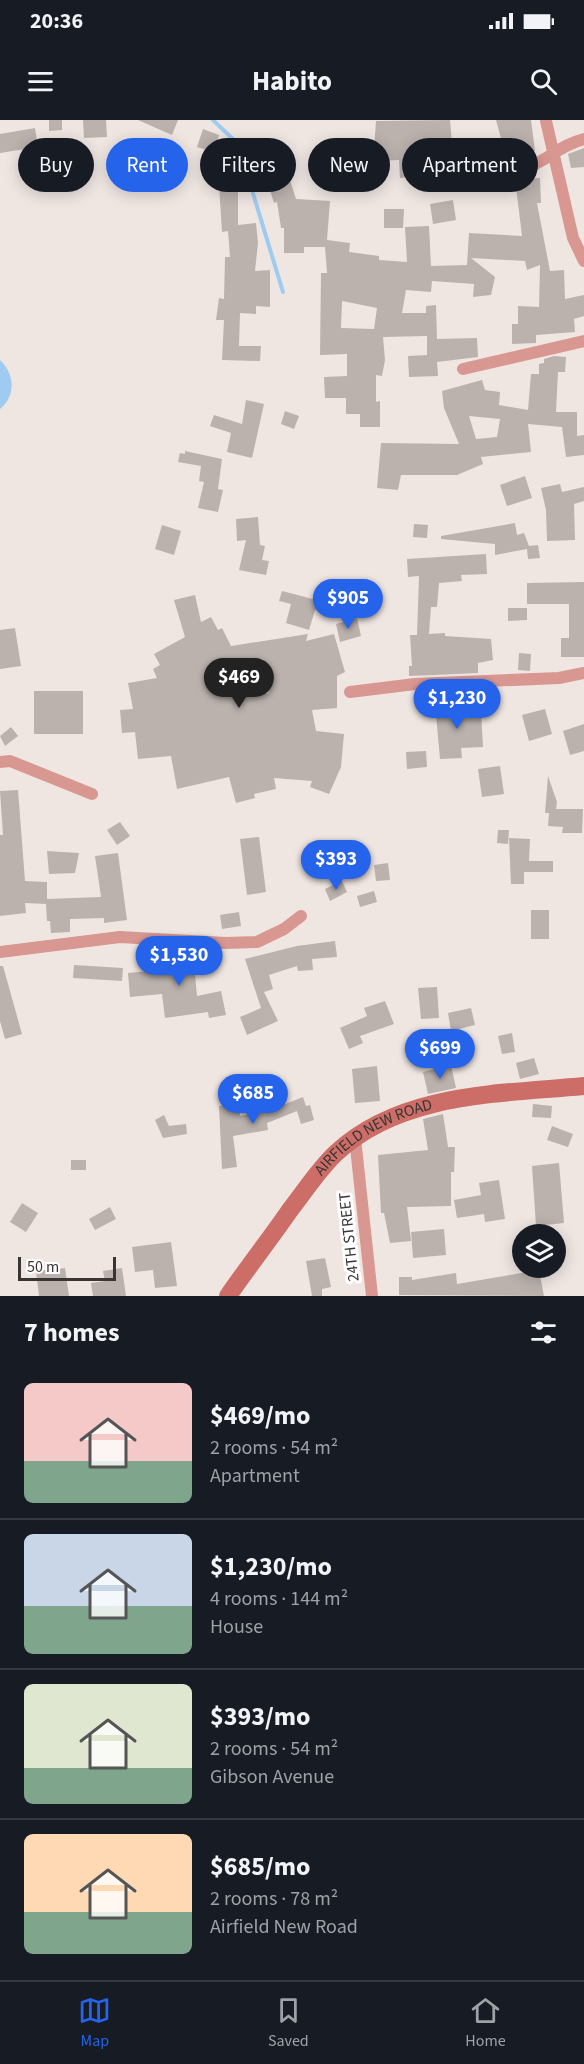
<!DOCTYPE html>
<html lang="en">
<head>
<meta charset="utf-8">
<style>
	:root { --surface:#171b24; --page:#242831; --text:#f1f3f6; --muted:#9ea1a6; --line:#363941; --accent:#2563eb }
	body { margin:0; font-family:"Source Sans 3",sans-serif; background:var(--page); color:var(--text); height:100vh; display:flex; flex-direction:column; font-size:22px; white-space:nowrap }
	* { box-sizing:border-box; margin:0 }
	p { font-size:20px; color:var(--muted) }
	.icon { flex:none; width:33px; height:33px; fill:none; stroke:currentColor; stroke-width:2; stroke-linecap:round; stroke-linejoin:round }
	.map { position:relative; height:1176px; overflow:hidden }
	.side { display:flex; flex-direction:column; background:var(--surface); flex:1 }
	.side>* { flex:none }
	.top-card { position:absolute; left:18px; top:18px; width:549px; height:54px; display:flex; gap:12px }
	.controls { position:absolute; left:512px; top:1104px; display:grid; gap:12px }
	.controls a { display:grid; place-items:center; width:54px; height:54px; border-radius:50%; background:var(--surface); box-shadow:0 3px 15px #0003; font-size:30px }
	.scale { position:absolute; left:18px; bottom:15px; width:98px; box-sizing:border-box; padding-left:6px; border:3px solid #393534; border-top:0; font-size:16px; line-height:21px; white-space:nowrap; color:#393534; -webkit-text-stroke:4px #fff; paint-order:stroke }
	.price { position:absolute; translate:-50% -51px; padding:0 14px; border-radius:21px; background:var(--accent); color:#fff; font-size:20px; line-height:39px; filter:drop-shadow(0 2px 3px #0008) }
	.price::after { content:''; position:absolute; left:50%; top:36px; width:18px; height:14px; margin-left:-9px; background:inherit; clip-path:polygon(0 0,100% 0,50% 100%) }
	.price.selected { background:#222; color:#fff }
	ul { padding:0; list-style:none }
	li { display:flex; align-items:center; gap:18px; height:150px; padding:0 24px }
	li+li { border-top:2px solid var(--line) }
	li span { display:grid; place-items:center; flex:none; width:168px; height:120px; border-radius:9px; color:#555 }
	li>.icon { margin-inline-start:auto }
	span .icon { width:72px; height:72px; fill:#fffc; stroke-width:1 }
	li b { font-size:26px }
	h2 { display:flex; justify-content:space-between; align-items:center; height:72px; padding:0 24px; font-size:26px }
	.pill { padding:0 21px; border-radius:27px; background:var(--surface); box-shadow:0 3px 15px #0003; font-size:21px; line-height:54px }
	.pill.selected { background:var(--accent); color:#fff }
	.status { display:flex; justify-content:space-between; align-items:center; height:42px; padding:0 30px; background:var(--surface); direction:ltr }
	.status svg { height:16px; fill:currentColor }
	header { display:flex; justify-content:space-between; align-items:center; height:78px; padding:0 24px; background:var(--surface); font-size:27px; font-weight:700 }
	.tabs { display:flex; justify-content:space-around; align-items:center; height:84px; border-top:2px solid var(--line); background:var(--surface); font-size:16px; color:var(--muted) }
	.tabs a { display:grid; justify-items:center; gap:3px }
	.tabs .selected { color:var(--accent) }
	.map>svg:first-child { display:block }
</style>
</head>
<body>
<div class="status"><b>20:36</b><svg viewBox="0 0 49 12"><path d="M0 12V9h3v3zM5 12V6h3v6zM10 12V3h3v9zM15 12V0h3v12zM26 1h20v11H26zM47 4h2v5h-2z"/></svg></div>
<header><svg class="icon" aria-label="menu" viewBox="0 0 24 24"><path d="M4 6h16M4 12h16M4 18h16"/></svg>Habito<svg class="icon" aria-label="search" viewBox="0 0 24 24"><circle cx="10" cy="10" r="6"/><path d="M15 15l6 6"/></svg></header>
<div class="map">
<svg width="584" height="1176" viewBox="0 0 584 1176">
	<rect width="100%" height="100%" fill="#efe6e2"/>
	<!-- water -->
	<path fill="#a0cbf1" d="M0,240c14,13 17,35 0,49z"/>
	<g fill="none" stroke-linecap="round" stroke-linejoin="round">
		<!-- stream -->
		<path stroke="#a0cbf1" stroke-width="4" d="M213,0l25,24 45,148"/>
	</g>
	<!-- building -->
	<path fill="#bbb2ae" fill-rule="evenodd" d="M49,0h13v10l-13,1z
		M83,0h23l1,17 -23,1z
		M138,0h40l-6,15z
		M450,0l3,35 49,-13 -6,-22h35l4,31 -47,9 3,17 -31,3 -28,-1v-4l-32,3 -1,-18 -21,1 1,10 -7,1 1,8h-12l-4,-29 17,-2 2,-28z
		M35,8l3,19 -38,6v-19z
		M203,9l16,6 -5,17 -17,-5z
		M270,21l4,18 -20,4 -3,-19z
		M584,28v19l-13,1 -3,-14z
		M231,41l7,30v34l18,-2 2,20 -3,28 15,-1v37l-14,-1v8l-16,-1 -1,33h22l-1,15 -38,-1 2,-40h-8l3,-22 5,1 1,-42h5l-2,-26 -6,1 -3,-47 -4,1 -4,-21z
		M320,48l13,1 -1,13 -13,-1z
		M540,58l1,25h-4l13,68 14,-1 1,29 19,-4v21l-10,3 1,13 -39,3v8l-24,1v-20h6v-18l21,1 1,-42 -13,5 -2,-9 -54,-3 24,19 -4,18 -18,2 1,-13 -42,-3 -1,11 -25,-2 -4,23h24v-7l10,-1 1,34 40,-1 1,19 -41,5 1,14 -29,1 -1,-21 19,-1v-19l-44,1 2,23 -3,16 -6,-1v27l4,-1v26h-20v-13h-14v-16h-21l-1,-21 23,-1v-22l-27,1 1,-82h6l-2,-26h-21v6h-20v-25h-3l-4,-26 -3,1 -5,-16 21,-7 6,19 34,2 -3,39 23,3 -1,9 30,4v4l28,2 -2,-35 24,-1 2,40 36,-1 2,-32 53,3 -7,-57zM342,181l35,7 -3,21 -33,-1z
		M453,80l3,20 -23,4 -3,-20z
		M384,89h20l-1,19h-19z
		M554,236l12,1 -1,15h-7l-2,40h21v24l7,-1v20l-18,2 -4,-30 -34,-3 3,28 -50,5 2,7 -26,11h-56l-3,15 -21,-2 4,-45 78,1 -15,-36 -2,-17 40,-11 3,10 15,2 -1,13 29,5 3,-36h8v-10l5,-1v-4zM469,296l31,3 -3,18 -21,2z
		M246,280l18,4 -12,54 -25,-6 4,-19 -21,-7 4,-11 28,9z
		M285,291l14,5 -5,13 -13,-5z
		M185,331l37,8 -4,30 5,1 -5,22 -20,-4 6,-26 -5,-1 2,-15 -23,-4 2,-9 5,1z
		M525,356l7,22 -25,8 -7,-21z
		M560,364l2,8 22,-5v14l-10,3 1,36 -28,1 -1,-31 -5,-22z
		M258,397l2,28 5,1 -3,14 7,1 -3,14 -27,-5 7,-30 -9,1 -1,-22z
		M515,403l2,12 7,-2 5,13 9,-1 2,13 -12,1 -1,-10 -32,6v-11l-54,-5v-3z
		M414,404l14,1 -1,13 -14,-1z
		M162,405l19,6 -7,24 -19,-6z
		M486,434l1,20 -26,1 1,6 -23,2 -2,24h-6l-2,27 16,-1v3l46,3 2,21 -15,3v10l-69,3v-10h3l-2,-31h7l2,-59 -11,1 -1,-18z
		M584,462v75h-23v-19h8v-34h-42v-21z
		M282,471l46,12 -2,10 -11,-3 -6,20 -23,-7 5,-19 -12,-3z
		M195,475l6,27 10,-5 7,13 4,-2 9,18 77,-12 -2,7 28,-7 11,38 -8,4v32l-25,2 4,21 28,3 -3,33 -12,27 -19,-7 2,-6 -38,-3 2,11 -22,5 1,4 -19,5 -7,-26 -52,12 -6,-33 -33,3 -3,-27 -13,1 -2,-23 13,-1 -5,-26 29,-5 -4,-9 7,-4 -6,-11 31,-17 -11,-37zM263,539l6,34 -29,5 -9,-32z
		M508,488h19v12l-19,1z
		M357,498l4,18 -21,6 -4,-18z
		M15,508l6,38 -21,3v-39z
		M519,533l12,1 -1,17 -12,-1z
		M34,571h49v43h-49z
		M457,581l1,12 23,-2 2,36 -22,1 1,10 -22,1 -5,-56z
		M545,589l7,25 -23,7 -7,-26z
		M584,604v27l-14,4 -7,-24z
		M11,607l7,9 -13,10 -5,-10z
		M426,631l1,16 -20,2 -1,-17z
		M500,646l4,28 -22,3 -4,-28z
		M548,656l9,26 -1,7h27l-1,24h-20l1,-6 -15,-1 1,-13h-4z
		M18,670l7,91 22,1v17l54,-2 -6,-41 23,-3 9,67 -23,3v-5l-34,1v13l-19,1 -1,-12h-3l-1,-17 -21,-1 1,10 -26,3v-81h3l-3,-44z
		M120,702l10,14 -13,9 -10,-15z
		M498,710h11l-1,14 -11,-1z
		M259,717l7,55 -19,3 -7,-56z
		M509,718l21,1 -1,22h24v11h-29v12h-13z
		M47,731l32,2 -4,20 -26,1z
		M388,743l2,17 -14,1 -2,-16z
		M342,761l5,11 -17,9 -5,-12z
		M374,771l3,11 -17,5 -3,-11z
		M531,790h18v29h-18z
		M239,792l2,14 -19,3 -2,-14z
		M335,821l2,16 -25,2 1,11 -15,1 -1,-5 -28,9 4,14 -9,3 14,29 -31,14 -7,-18 21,-9 -16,-49 52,-13z
		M212,833l4,17 -21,4 2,22 24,-5 5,24 -17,3 -1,-6 -43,6 -3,-24 -32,3 -2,-24 30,-3 -1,-8z
		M74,845l49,3 -1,13 -49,-3z
		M0,846h3l19,68 -17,5 -5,-18z
		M437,867l2,31 -18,1 -3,-31z
		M385,881l9,23 -34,12 3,7 -14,6 -9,-21 27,-12 -3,-8z
		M471,888l4,17 -24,6 -3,-18z
		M512,913l3,19 -13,2 -4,-18z
		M534,938l5,16 -19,5 -4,-16z
		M451,945l5,23 -28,6 -5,-22z
		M377,946l3,35 -25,2 -3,-34z
		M303,977l3,9 4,-1 4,15 -13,4 -4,-13 -30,12 1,7 -35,6 4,31 -15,2 -3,-63 21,-1v11l25,-4z
		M533,984l19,2 -1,12 -19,-1z
		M443,994l5,33h7l-1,25h-3v34l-44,1 4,34 -21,2 -6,-30h-3l-3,-58 50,-5 -5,-31z
		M164,995l5,11 17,-2 1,10 -24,4 -8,-18z
		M552,1006l21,8 -5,13 -21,-7z
		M71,1040h15v10h-15z
		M559,1043l5,60 -28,3 -4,-60z
		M499,1060l6,39 -20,3 -1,-8 -27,4 -3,-18 27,-5 -2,-12z
		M22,1083l16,10 -12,19 -16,-10z
		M110,1087l6,12 -21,11 -6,-11z
		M444,1109l2,26 -33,3 -2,-26z
		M171,1122l6,44 -22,2 -2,-18 -18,2 -3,-25z
		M325,1138l6,29 -9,2v7h-10l-6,-35z
		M65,1148l4,28h-30l-3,-25z
		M122,1148l4,28h-33l-2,-13 14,-2 -2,-10z
		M539,1150l5,26 -145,-1v-18h13v3l44,-7 1,11z"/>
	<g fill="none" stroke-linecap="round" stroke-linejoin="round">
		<!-- street -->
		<path stroke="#d99792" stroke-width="12" d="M546,1l27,117 11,23
			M496,45c41,14 52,-17 88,-26
			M463,249l121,-28
			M350,572l65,-8 144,-6 25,-5
			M0,642l10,-1 82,33
			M0,832l120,-15 106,6 31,-1 27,-13 17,-13
			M355,1018l17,158"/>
		<!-- secondary -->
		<path stroke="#cc6d67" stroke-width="18" id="s1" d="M228,1176c20,-29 42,-57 62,-86 15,-19 28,-40 46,-57 65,-61 165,-59 248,-67"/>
	</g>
	<g text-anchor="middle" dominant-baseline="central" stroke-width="6" stroke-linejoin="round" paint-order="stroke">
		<!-- street labels -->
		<g font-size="16" fill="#393534" stroke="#fff">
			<text stroke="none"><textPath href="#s1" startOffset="220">AIRFIELD NEW ROAD</textPath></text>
			<text transform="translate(349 1117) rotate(-96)">24TH STREET</text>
		</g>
	</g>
</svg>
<div class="controls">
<a><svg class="icon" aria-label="layers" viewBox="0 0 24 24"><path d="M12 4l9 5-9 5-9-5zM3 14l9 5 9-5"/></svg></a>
</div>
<div class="scale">50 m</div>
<b class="price" style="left:348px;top:510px">$905</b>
<b class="price selected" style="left:239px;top:589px">$469</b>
<b class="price" style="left:457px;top:610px">$1,230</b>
<b class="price" style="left:336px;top:771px">$393</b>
<b class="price" style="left:179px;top:867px">$1,530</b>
<b class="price" style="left:440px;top:960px">$699</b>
<b class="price" style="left:253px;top:1005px">$685</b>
<div class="top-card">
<a class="pill">Buy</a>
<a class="pill selected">Rent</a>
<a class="pill">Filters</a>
<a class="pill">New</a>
<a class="pill">Apartment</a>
</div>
</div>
<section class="side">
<h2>7 homes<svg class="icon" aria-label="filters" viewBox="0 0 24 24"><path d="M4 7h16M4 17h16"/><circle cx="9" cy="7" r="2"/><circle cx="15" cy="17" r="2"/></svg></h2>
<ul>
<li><span style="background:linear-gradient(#f6c9c9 65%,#7fa58c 0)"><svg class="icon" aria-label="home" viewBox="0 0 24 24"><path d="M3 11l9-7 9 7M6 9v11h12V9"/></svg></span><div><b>$469/mo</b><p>2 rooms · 54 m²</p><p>Apartment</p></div></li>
<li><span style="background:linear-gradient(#c9d6e8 60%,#7fa58c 0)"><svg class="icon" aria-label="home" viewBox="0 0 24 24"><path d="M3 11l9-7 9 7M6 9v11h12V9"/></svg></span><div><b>$1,230/mo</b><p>4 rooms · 144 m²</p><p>House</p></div></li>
<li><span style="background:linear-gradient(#dfe7d0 70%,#7fa58c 0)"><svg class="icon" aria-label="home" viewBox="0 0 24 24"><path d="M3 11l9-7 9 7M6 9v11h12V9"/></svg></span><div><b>$393/mo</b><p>2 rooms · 54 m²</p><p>Gibson Avenue</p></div></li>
<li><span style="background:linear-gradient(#ffd9b3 65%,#7fa58c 0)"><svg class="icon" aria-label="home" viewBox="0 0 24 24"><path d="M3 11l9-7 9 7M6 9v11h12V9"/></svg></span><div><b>$685/mo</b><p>2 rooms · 78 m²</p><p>Airfield New Road</p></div></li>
</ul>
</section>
<nav class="tabs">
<a class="selected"><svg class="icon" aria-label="map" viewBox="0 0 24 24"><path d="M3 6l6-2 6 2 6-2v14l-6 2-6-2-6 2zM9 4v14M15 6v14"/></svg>Map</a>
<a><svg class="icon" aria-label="saved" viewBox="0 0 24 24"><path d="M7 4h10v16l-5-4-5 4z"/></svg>Saved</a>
<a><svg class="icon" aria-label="home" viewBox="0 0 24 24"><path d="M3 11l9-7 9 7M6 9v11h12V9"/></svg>Home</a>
</nav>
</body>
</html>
